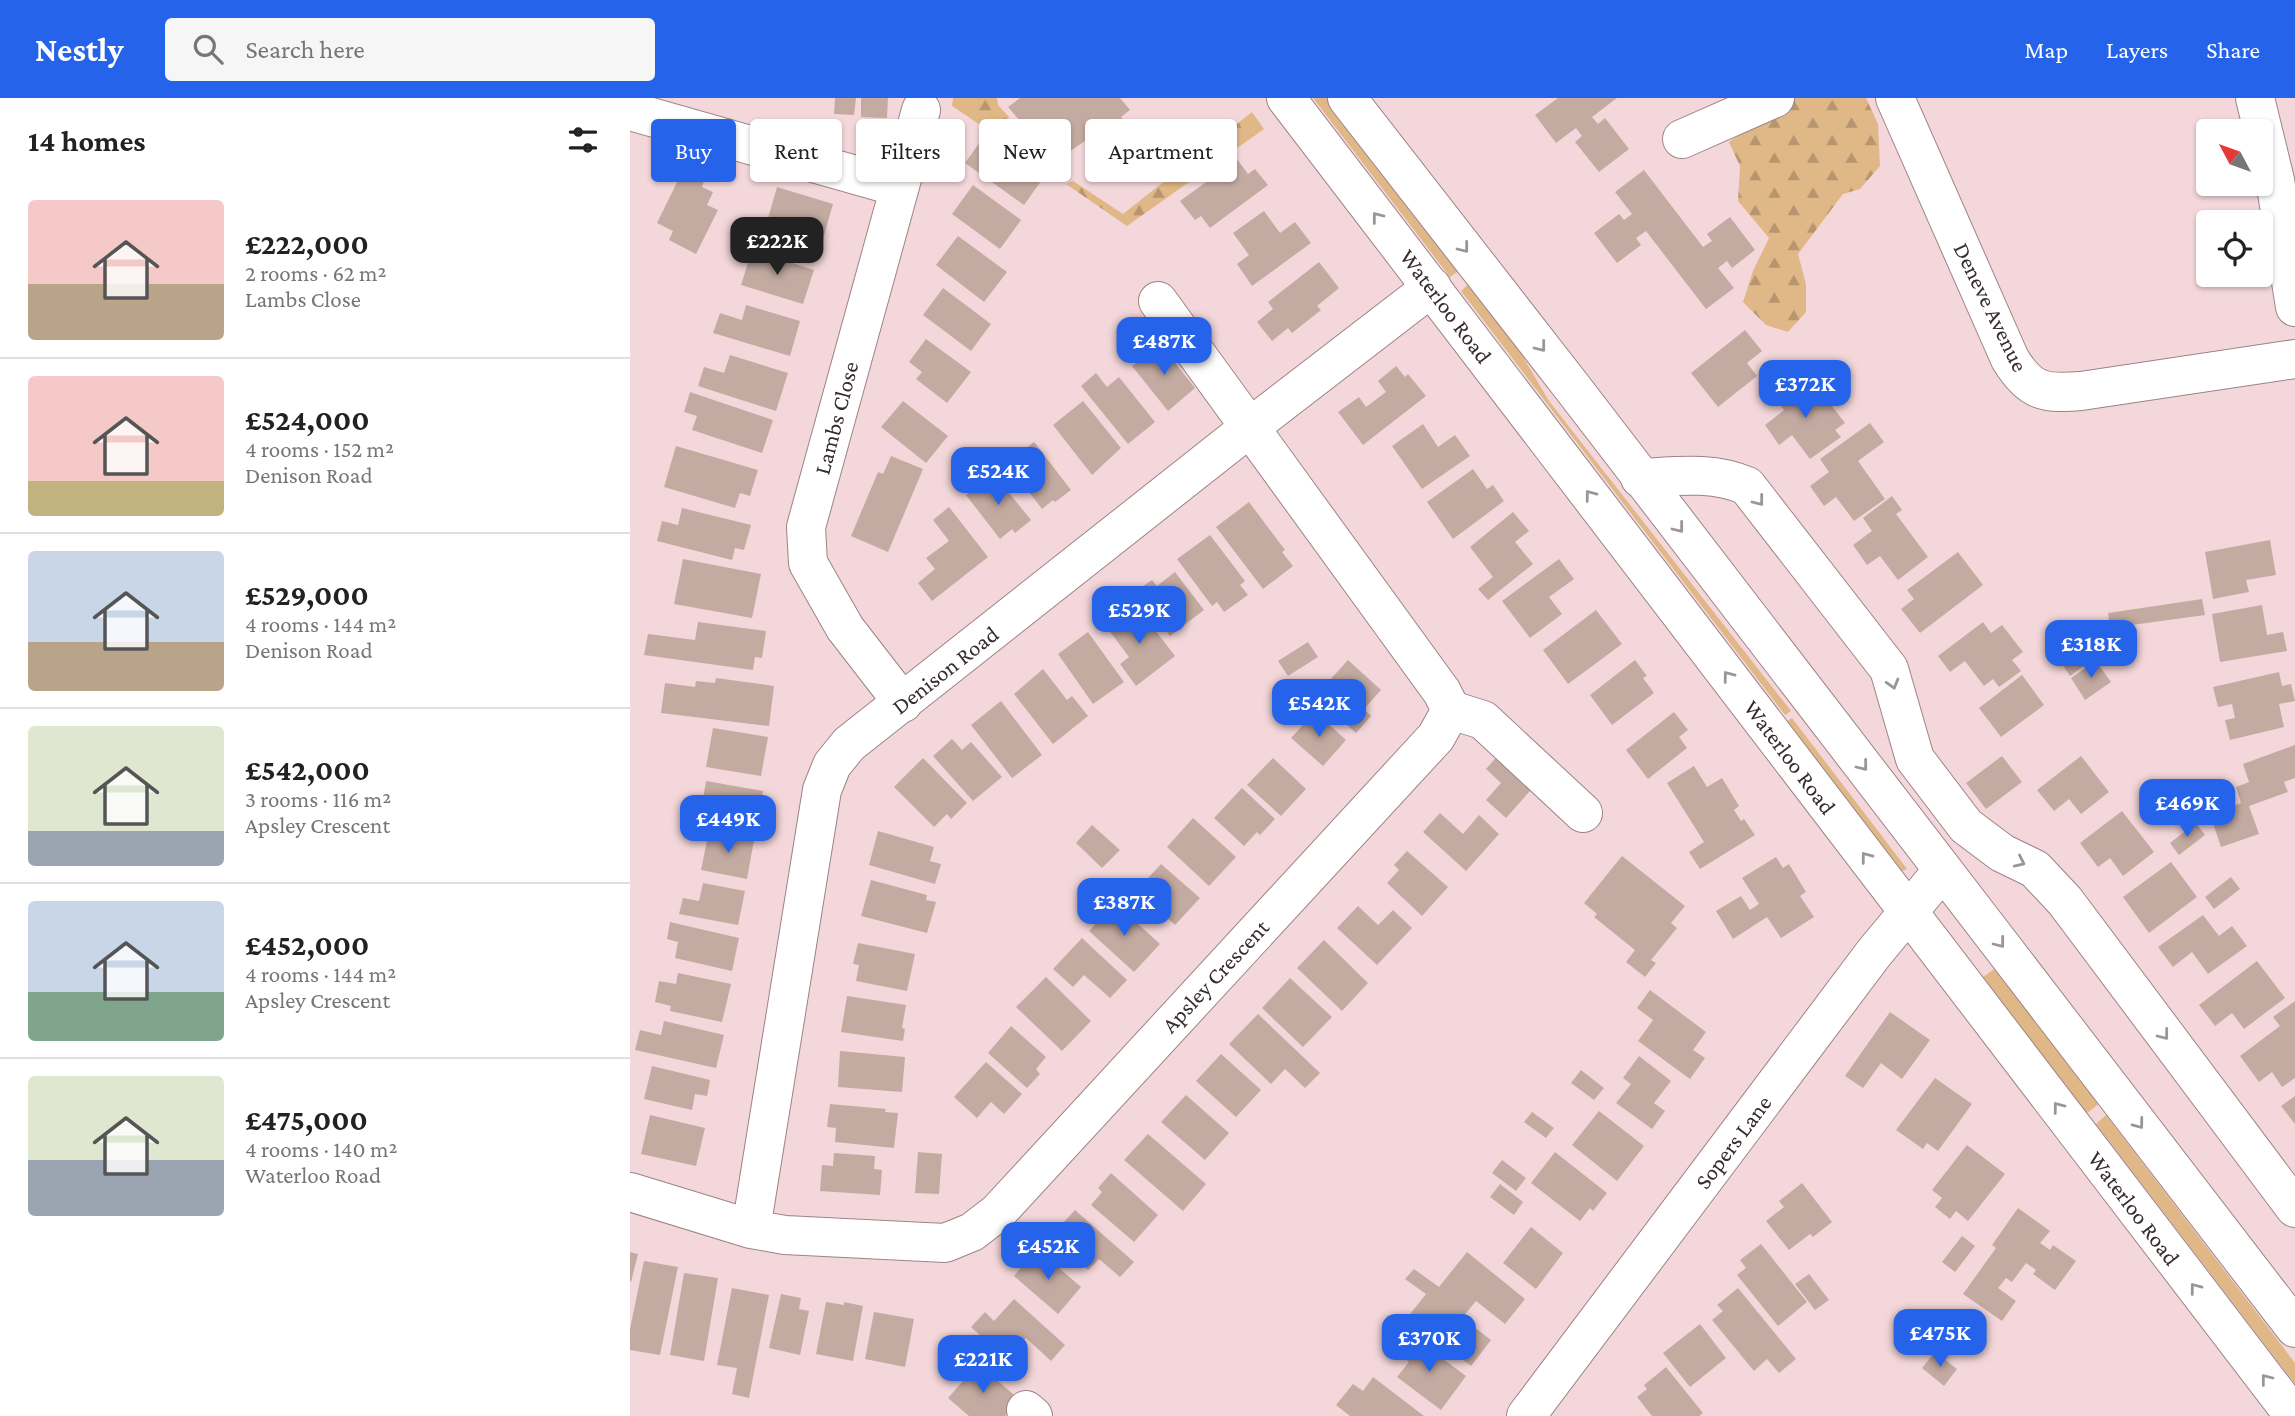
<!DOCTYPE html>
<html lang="en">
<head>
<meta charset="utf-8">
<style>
	:root { --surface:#fff; --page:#f6f6f6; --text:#222; --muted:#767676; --line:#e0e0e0; --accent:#2563eb }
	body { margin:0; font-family:"Crimson Pro",serif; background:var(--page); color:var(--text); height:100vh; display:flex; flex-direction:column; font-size:26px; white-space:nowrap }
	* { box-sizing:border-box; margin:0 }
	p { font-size:23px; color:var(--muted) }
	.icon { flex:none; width:38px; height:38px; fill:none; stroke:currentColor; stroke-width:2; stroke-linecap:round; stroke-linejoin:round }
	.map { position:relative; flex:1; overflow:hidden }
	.sheet { display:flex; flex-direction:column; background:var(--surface); width:630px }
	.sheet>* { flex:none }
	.top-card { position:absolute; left:21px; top:21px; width:665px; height:63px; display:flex; gap:14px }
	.needle { width:46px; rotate:311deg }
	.fabs { position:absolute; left:1566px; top:21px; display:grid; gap:14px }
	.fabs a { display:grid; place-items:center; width:77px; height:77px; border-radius:7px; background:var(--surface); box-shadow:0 2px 5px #0004; font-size:35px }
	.price { position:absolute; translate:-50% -60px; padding:0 16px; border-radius:14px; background:var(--accent); color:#fff; font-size:23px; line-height:46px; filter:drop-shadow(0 2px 4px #0008) }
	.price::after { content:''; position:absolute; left:50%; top:42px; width:21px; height:16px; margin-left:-10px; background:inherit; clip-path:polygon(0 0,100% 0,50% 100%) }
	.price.current { background:#222; color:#fff }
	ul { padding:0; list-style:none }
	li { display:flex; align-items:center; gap:21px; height:175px; padding:0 28px }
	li+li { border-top:2px solid var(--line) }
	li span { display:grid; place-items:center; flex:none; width:196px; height:140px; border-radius:7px; color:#555 }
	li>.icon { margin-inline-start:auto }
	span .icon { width:84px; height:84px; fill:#fffc; stroke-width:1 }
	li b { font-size:30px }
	h2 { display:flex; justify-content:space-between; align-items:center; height:84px; padding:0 28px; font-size:30px }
	.chip { padding:0 24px; border-radius:7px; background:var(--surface); box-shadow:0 2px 5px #0004; font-size:24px; line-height:63px }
	.chip.current { background:var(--accent); color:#fff }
	header { display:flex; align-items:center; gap:42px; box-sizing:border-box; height:98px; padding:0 35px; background:var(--accent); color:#fff }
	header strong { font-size:33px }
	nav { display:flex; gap:38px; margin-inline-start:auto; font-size:24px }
	.search { width:490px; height:63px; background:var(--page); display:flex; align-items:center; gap:18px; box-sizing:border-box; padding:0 24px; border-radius:7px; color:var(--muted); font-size:26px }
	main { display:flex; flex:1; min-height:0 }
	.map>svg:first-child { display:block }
</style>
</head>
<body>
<header>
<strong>Nestly</strong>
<div class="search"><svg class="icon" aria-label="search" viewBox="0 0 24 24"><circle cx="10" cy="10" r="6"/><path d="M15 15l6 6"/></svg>Search here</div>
<nav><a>Map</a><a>Layers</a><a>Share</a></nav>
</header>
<main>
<section class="sheet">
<h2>14 homes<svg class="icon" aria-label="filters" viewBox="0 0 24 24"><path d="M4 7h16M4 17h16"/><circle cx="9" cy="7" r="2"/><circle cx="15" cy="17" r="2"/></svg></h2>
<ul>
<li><span style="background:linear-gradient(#f6c9c9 60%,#b9a48a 0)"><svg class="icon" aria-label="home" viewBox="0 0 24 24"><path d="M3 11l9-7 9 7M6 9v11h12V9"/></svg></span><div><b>£222,000</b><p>2 rooms · 62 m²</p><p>Lambs Close</p></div></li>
<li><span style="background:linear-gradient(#f6c9c9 75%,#c2b280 0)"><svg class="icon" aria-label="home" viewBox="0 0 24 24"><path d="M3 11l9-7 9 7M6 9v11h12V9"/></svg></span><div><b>£524,000</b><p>4 rooms · 152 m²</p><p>Denison Road</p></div></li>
<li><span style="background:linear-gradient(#c9d6e8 65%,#b9a48a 0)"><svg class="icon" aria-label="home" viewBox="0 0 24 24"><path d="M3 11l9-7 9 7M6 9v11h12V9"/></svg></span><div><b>£529,000</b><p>4 rooms · 144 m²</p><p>Denison Road</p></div></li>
<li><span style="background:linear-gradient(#dfe7d0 75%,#9aa5b1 0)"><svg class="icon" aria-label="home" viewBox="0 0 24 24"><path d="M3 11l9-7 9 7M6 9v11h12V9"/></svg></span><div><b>£542,000</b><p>3 rooms · 116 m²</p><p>Apsley Crescent</p></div></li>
<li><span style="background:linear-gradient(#c9d6e8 65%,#7fa58c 0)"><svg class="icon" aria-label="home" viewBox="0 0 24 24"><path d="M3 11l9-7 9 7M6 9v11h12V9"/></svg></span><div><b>£452,000</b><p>4 rooms · 144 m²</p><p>Apsley Crescent</p></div></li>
<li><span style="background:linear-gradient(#dfe7d0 60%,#9aa5b1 0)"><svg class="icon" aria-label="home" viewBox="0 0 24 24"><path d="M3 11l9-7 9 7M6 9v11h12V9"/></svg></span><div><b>£475,000</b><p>4 rooms · 140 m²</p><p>Waterloo Road</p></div></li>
</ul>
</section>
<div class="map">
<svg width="1665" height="1318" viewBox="0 0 1665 1318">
	<defs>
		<pattern id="forest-firs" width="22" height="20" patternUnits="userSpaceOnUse" patternTransform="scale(1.75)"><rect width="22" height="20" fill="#e0b787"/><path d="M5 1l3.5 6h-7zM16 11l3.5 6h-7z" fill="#b6956f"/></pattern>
	</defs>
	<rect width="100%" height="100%" fill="#f4d7da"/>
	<!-- green -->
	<path fill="#e0b787" d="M683,0h23l130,168 -16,11z
		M844,181l45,71 30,51 242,310 -6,4 -324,-424z
		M1162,620l115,151 -5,2 -115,-150z
		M1367,869l103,136 -13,10 -104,-136z
		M1476,1017l189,248v21l-199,-260z"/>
	<!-- forest -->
	<path fill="url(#forest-firs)" d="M323,0h44l1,7 11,12 -8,12 2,16 -2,-6 -49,-33z
		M1109,0h127l12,26 2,42 -20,23 -17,5 -45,60 8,30v28l-18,20 -22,-7 -23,-23 10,-31 16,-33 -31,-37 2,-35 -11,-24 28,-19z
		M622,14l12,17 -137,97 -61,-42 7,-3 50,33z"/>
	<!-- building -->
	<path fill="#c4aba2" d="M205,0h21l-2,17 -20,-1z
		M231,0h27l-1,20 -26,-1z
		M390,0h100l10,12 -9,7 12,14 -21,16 -13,-16 -44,31 -47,-55z
		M928,0h59l-25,19 6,7 7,-6 24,31 -30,23 -24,-30 7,-6 -6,-8 -20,15 -21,-28z
		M355,37l59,42 -20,28 -59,-42z
		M604,57l14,19 7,-5 13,16 -58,43 -9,-12 -6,4 -15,-19 40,-29 -4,-4z
		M55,68l21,10 -4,11 11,5 -6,13 11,5 -22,44 -27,-14 4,-9 -16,-8z
		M1014,72l59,77 9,-6 -5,-7 23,-17 25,33 -23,18 -5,-7 -9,7 16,20 -28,21 -60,-78 -10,7 5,7 -24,18 -23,-30 25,-19 5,6 8,-6 -17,-22z
		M343,87l48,35 -21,29 -48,-35z
		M147,89l56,17 -12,42 -56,-17z
		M634,113l16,22 15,-11 16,21 -59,43 -15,-22 12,-9 -16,-22z
		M328,138l49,36 -23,30 -48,-37z
		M122,152l62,20 -11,34 -62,-19z
		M689,164l20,26 -22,18 4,4 -29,23 -4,-5 -16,13 -15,-19 16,-13 -5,-7z
		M313,190l48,36 -20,27 -48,-36z
		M116,207l54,16 -10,35 -77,-23 7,-20 22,7z
		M1115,232l17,21 -15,12 10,13 -39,31 -27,-34z
		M296,241l45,33 -24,31 -31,-24 6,-7 -13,-10z
		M530,246l35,44 -27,23 -36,-45z
		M100,257l58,18 -12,38 -78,-25 6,-19 20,6z
		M766,268l9,11 3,-3 18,22 -63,49 -25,-33 21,-15 7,10 20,-15 -8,-11z
		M466,275l11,14 12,-10 36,45 -27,22 -47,-58z
		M1168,281l19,25 8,-7 20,26 -10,7 6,7 -31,22 -18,-24 -13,10 -14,-20 19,-15 -10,-13z
		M60,294l83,28 -11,33 -70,-23 5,-14 -13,-4z
		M273,303l45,35 -22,27 -45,-36z
		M453,303l38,47 -29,27 -39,-50z
		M1240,325l14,19 -26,19 27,38 -31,22 -18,-24 -12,9 -14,-20 19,-14 -9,-13z
		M793,326l15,23 17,-12 15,21 -48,33 -30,-43z
		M404,344l37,48 -16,12 -2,-2 -11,9 -35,-46z
		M46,348l82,24 -8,26 -10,-3 -5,15 -71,-21z
		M261,358l32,13 -35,83 -37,-16 27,-64 5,2z
		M843,371l14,20 6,-4 11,16 -51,38 -26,-37z
		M363,375l38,47 -16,13 -3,-4 -12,10 -34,-44z
		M1262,398l10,14 -6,4 32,43 -30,23 -18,-24 -13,9 -14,-20 19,-14 -9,-13z
		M619,404l36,48 -3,2 11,14 -30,23 -47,-62z
		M319,409l39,50 -56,44 -14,-18 17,-14 -9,-11 23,-17 -16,-21z
		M52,410l69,17 -7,25 -9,-2 -3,12 -75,-19 5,-20 16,4z
		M883,414l16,19 -14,11 18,22 -45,36 -10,-11 15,-12 -23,-30z
		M580,437l35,46 -5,4 8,10 -24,17 -7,-10 -5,4 -35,-47z
		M1640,442l6,35 -30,5 3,12 -36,7 -8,-47z
		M1328,454l25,33 -63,48 -19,-24 13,-10 -7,-9z
		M53,461l78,15 -9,44 -78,-14z
		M929,461l15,20 -25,18 13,17 -32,24 -28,-37z
		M545,474l29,38 -34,26 -34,-45 16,-11 5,6z
		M1572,501l3,16 -95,13 -2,-15z
		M1632,507l5,30 16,-3 4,19 -67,11 -8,-48z
		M488,510l14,19 13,-10 30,39 -39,30 -16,-22 9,-7 -27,-36z
		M966,512l26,34 -54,40 -25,-34z
		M68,524l68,9 -4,27 -7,-1 -2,13 -109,-15 4,-21 47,6z
		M1353,524l8,11 11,-8 21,27 -11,8 9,11 -22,16 -6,-8 -9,7 -19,-25 -15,11 -12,-16z
		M458,534l36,50 -31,22 -35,-50z
		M678,544l10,15 -30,19 -10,-15z
		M1453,547l10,14 -23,17 -10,-15z
		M718,562l33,30 -17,19 7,7 -15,17 -21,-19 -5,5 -20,-17z
		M1005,562l12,16 -4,2 11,15 -42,32 -22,-30z
		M1466,563l15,21 -26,18 -14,-22z
		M413,571l24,31 5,-4 16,20 -35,28 -39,-50z
		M1649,574l3,14 9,-2 4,17 -16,3 5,23 -54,13 -5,-20 10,-2 -3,-14 -14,3 -5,-20z
		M1392,577l22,30 -43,32 -22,-29z
		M86,580l58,8 -5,40 -108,-13 4,-30 30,4 1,-6 19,2z
		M371,603l41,54 -30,23 -41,-53z
		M685,614l31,28 -23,26 -32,-28z
		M1044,614l14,18 -9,7 8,11 -39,31 -22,-29z
		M83,630l55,9 -7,39 -55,-9z
		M322,641l10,11 9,-8 31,35 -29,24 -40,-45z
		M1665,647v33l-11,4 4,10 -39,14 10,28 -38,13 -11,-33 31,-11 -5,-16 13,-5 -6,-18z
		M871,654l36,31 -31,35 -20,-18 15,-17 -15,-14z
		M1372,658l20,26 -36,27 -20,-26z
		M1451,658l28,36 -28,22 -12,-15 -15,12 -17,-21z
		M293,660l44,45 -16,16 -4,-5 -13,13 -40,-40z
		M643,660l33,31 -25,27 -34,-31z
		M1064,668l13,21 15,-9 17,28 -5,4 7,11 3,-2 11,16 -55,34 -11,-17 15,-10 -37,-59z
		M76,683l57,10 -6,37 -57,-9z
		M612,690l33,31 -15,16 -3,-3 -13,14 -30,-28z
		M1492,713l32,41 -31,24 -13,-18 -12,9 -18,-24z
		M810,715l23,21 16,-19 20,19 -33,37 -43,-39z
		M563,720l43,39 -27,29 -42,-39z
		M1566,725l9,12 -26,20 -9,-12z
		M462,727l28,25 -18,18 -26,-25z
		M79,733l45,9 -7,39 -46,-9z
		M248,733l56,16 -4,14 11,3 -6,20 -66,-19z
		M777,753l41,36 -26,29 -35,-33 12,-13 -5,-5z
		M992,758l63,50 -14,17 6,5 -26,32 5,3 -11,14 -19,-15 9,-12 -41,-33 3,-3 -13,-11z
		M1146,759l7,11 6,-4 17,28 -6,4 14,21 -33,21 -14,-21 -34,22 -17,-28 25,-15 9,14 9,-6 -17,-26z
		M1541,764l26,35 -48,36 -26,-36z
		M531,766l39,34 -25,27 -38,-35z
		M1601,779l9,12 -26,20 -9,-12z
		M241,782l56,15 -1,5 10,2 -9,31 -66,-17z
		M73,785l42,8 -7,34 -59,-11 4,-16 16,3z
		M485,805l45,41 -26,28 -45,-41z
		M728,808l20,19 15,-15 19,18 -35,37 -40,-37z
		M1573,817l16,21 13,-10 15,20 -39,28 -16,-22 -19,15 -15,-20z
		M40,824l69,16 -7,33 -57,-13 3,-16 -11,-3z
		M452,840l45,42 -17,18 -26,-23 -11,12 -20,-18z
		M694,842l44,43 -26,28 -45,-43z
		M228,845l57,11 -8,37 -51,-10 3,-16 -6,-1z
		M1627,863l28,37 -41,31 -12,-16 -17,13 -16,-21z
		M48,875l53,11 -9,38 -52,-11 1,-5 -16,-4 4,-21 17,3z
		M416,879l45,44 -29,30 -46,-44z
		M660,880l42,39 -29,30 -41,-39z
		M1020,892l56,42 -13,18 12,8 -15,21 -52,-38 15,-21 -16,-12z
		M217,898l59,9 -4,23 3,1 -2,12 -62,-9z
		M1665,903v77l-13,9 -10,-15 -13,10 -19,-26 40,-30 -7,-9z
		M1260,914l40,28 -28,39 -21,-16 -18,25 -18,-12z
		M628,916l62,59 -15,15 -20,-19 -14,15 -42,-40z
		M34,923l60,14 -8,33 -81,-18 5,-20 21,5z
		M381,928l35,31 -10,12 4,5 -13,14 -39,-35z
		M210,953l65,6 -3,35 -64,-5z
		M591,956l40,36 -25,27 -40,-36z
		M1009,958l32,25 -17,22 11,8 -13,18 -36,-26 15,-19 -8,-6z
		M356,964l36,32 -18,20 -13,-12 -14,16 -23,-21z
		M22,968l58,14 -3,16 -12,-2 -3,16 -48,-11z
		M951,972l23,18 -10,12 -23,-17z
		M1305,980l37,26 -34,47 -11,-8 -4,6 -27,-19z
		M556,997l43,38 -24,27 -44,-38z
		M1665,998v28l-14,-18z
		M200,1006l56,5 -1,3 13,1 -4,35 -59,-6 1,-14 -9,-1z
		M969,1013l45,35 -27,35 -45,-36z
		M902,1014l22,16 -8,10 -22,-16z
		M20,1017l55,13 -9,38 -55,-12z
		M518,1036l58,50 -23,27 -59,-51z
		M1337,1047l38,29 -37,47 -12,-10 -6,8 -15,-12 7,-9 -10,-8z
		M288,1054l24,2 -3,40 -24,-1z
		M925,1054l52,41 -14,18 -3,-3 -10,13 -49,-38z
		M204,1055l41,3 -1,13 8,1 -2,25 -60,-4 2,-26 11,1z
		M872,1062l24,18 -10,13 -24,-18z
		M481,1075l47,42 -24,27 -43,-37 11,-13 -4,-4z
		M1172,1085l30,39 -19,15 -3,-3 -21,16 -23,-29 18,-14 -5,-6z
		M870,1086l23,18 -9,13 -24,-18z
		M1388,1110l32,23 -10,12 10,7 3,-5 23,16 -21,29 -22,-16 3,-4 -10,-7 -14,19 -6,-4 -8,10 18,13 -14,20 -39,-27 33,-46 -4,-3z
		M445,1112l59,52 -14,15 -21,-18 -11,11 -38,-33z
		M901,1129l32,26 -27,36 -33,-26z
		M1332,1138l13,10 -20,26 -13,-10z
		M1131,1146l46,58 -29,24 -41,-51 9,-7 -6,-8z
		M407,1151l44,38 -23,27 -44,-38z
		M0,1154l8,2 -7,28 -1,-1z
		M837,1154l58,47 -20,25 -29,-23 -14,17 29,22 -20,26 -64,-48 19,-24 -21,-15 9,-10 25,18z
		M14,1163l34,6 -18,88 -30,-5v-21z
		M54,1175l34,5 -14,83 -34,-6z
		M1179,1176l20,26 -14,10 -20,-26z
		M102,1190l37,7 -20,103 -17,-4 5,-26 -20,-3z
		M1108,1190l58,71 -17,14 -12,-14 -13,12 -42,-51 11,-9 -6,-6z
		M151,1196l20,4 -2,11 10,2 -9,44 -31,-7z
		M384,1201l51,46 -14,16 -25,-23 -19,22 -36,-33 14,-15 9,9z
		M196,1204l18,3v-3l19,4 -10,55 -37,-7z
		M244,1214l40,7 -9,48 -40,-8z
		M1070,1226l26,34 -36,29 -27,-34z
		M782,1238l54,40 -25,34 -44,-33 12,-15 -10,-8z
		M1305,1254l22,17 -13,17 -22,-18z
		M348,1266l41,35 -14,17h-36l-21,-18z
		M1036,1269l37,46 -4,3h-47l-15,-19 10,-8 -3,-4z
		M743,1279l51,39h-74l-14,-11 17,-21 10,7z"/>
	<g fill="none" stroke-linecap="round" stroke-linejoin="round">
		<defs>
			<path id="minor" d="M1265,0l115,261c20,33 34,35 71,32l214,-32
				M1625,0l20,82 20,127
				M0,13l268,76
				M1052,41l93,-41
				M1010,380c37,-2 73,-7 107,8l142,183 26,90 51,67 36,27 33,16 30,32 230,307
				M273,605l-58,-75 -37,-65 -2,-36 115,-417
				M821,612l32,10 100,93
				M0,1094l121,37 34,6 160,8 27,-11 26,-20 438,-475 15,-27 -9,-18 -284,-391
				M121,1131l71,-439 10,-25 17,-21 400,-316 183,-141
				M396,1312l7,6
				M896,1318l348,-463 69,-83"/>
			<path id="major" d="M656,0l1008,1318
				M717,0l225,289 723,941"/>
		</defs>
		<!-- minor casing -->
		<use href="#minor" stroke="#9d8386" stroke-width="40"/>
		<!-- major casing -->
		<use href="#major" stroke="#9d8386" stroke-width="40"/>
		<!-- minor -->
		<use href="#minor" stroke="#fff" stroke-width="38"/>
		<!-- major -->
		<use href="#major" stroke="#fff" stroke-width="38"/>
	</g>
	<!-- one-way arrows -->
	<defs><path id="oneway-chevron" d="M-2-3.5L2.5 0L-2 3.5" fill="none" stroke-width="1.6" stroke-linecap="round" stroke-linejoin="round" transform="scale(1.75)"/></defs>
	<g stroke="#9b9696">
		<use href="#oneway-chevron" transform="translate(747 119) rotate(-128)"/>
		<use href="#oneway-chevron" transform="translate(834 150) rotate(52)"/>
		<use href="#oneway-chevron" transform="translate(911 249) rotate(52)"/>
		<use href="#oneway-chevron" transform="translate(960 397) rotate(-127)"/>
		<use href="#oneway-chevron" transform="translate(1129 403) rotate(52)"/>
		<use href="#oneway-chevron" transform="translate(1049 430) rotate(52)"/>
		<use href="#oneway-chevron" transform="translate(1098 578) rotate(-127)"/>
		<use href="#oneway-chevron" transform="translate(1263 586) rotate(74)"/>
		<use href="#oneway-chevron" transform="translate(1233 668) rotate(52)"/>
		<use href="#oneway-chevron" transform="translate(1236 759) rotate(-127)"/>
		<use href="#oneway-chevron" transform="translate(1390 764) rotate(25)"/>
		<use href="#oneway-chevron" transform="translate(1370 845) rotate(52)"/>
		<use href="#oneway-chevron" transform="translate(1534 937) rotate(52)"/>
		<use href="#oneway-chevron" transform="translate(1428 1009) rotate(-127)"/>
		<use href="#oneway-chevron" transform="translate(1509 1026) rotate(53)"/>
		<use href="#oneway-chevron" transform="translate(1565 1190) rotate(-127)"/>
		<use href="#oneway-chevron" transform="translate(1636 1281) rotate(-128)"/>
	</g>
	<g text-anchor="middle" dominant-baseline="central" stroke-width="5" stroke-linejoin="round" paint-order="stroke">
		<!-- street labels -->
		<g font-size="23" fill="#372d2e" stroke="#fff">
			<text transform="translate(816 208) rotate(53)">Waterloo Road</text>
			<text transform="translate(1361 209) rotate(64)">Deneve Avenue</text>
			<text transform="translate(206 320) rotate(-75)">Lambs Close</text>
			<text transform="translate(315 572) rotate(-38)">Denison Road</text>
			<text transform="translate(1160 659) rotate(53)">Waterloo Road</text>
			<text transform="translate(585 878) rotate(-47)">Apsley Crescent</text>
			<text transform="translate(1103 1044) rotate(-53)">Sopers Lane</text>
			<text transform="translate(1504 1110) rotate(53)">Waterloo Road</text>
		</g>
	</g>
</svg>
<div class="fabs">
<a><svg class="needle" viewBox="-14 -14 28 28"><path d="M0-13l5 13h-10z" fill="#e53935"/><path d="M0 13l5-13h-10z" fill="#767676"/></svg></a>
<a><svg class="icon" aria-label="locate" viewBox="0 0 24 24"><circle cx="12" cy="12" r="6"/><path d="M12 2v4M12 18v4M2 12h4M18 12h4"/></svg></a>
</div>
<b class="price current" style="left:147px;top:179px">£222K</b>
<b class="price" style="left:534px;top:279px">£487K</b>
<b class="price" style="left:1175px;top:322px">£372K</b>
<b class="price" style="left:368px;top:409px">£524K</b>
<b class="price" style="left:509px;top:548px">£529K</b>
<b class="price" style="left:1461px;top:582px">£318K</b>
<b class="price" style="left:689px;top:641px">£542K</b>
<b class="price" style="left:1557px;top:741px">£469K</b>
<b class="price" style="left:98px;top:757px">£449K</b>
<b class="price" style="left:494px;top:840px">£387K</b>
<b class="price" style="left:418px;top:1184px">£452K</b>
<b class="price" style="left:1310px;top:1271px">£475K</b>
<b class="price" style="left:799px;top:1276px">£370K</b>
<b class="price" style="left:353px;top:1297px">£221K</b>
<div class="top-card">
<a class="chip current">Buy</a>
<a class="chip">Rent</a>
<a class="chip">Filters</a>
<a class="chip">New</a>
<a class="chip">Apartment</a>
</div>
</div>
</main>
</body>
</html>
